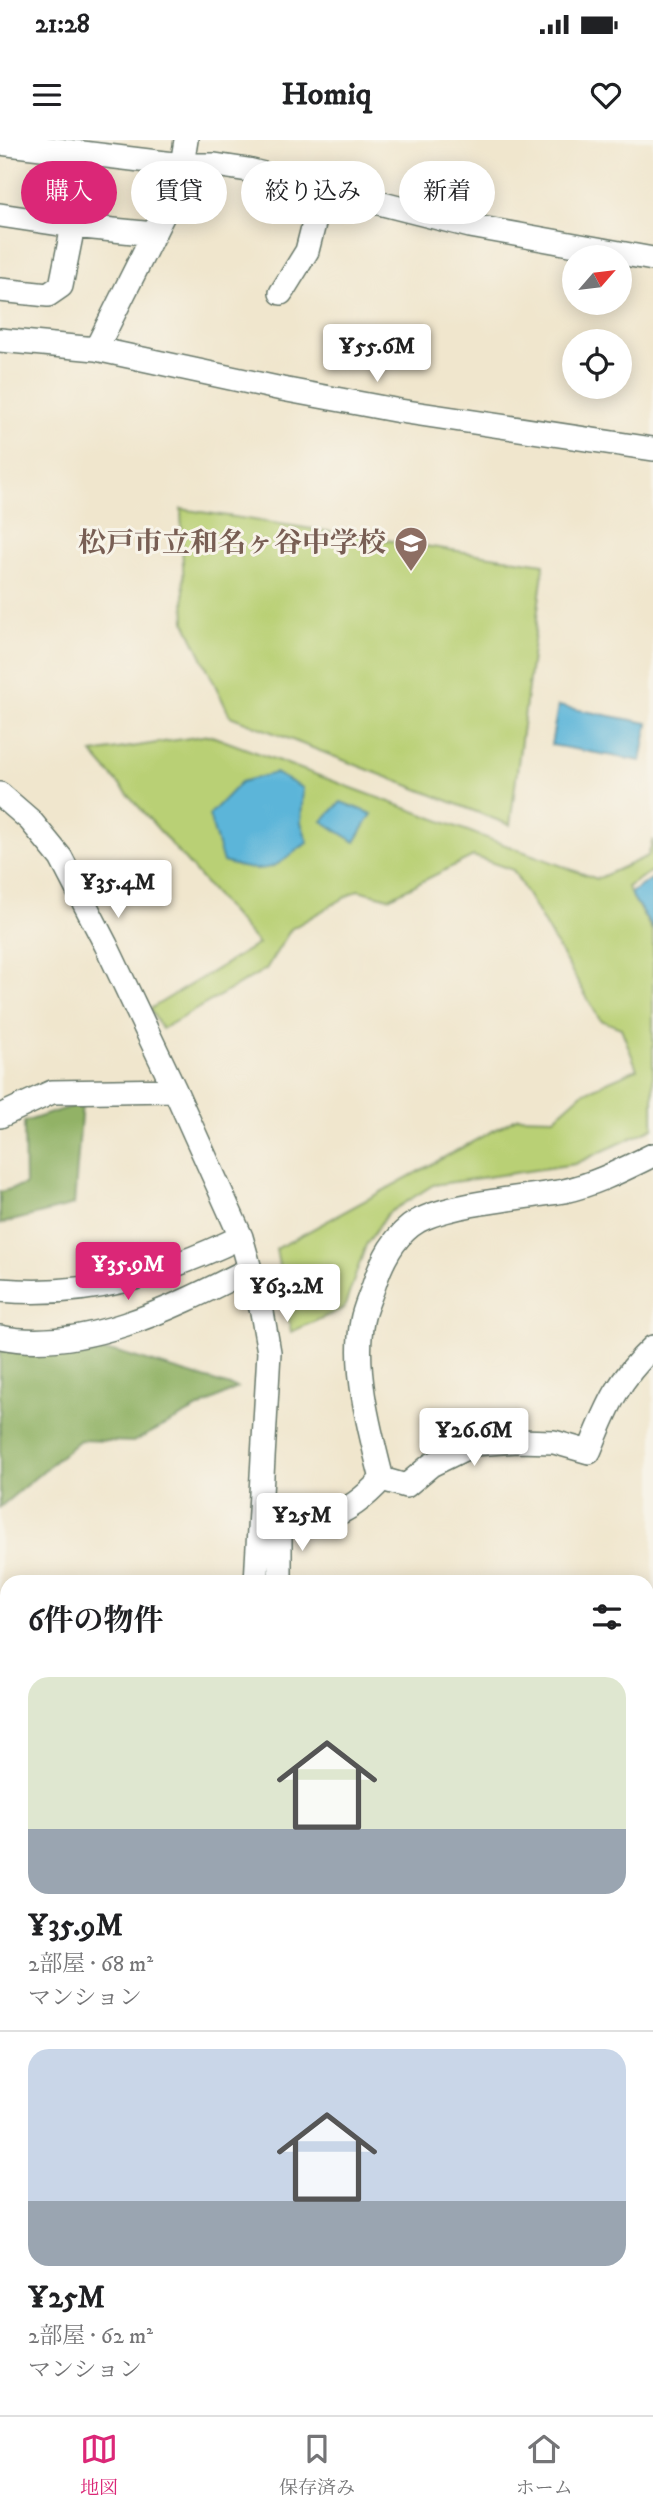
<!DOCTYPE html>
<html lang="ja">
<head>
<meta charset="utf-8">
<style>
	:root { --surface:#fff; --page:#f6f6f6; --text:#202124; --muted:#757577; --line:#e0e0e0; --accent:#db2777 }
	body { margin:0; font-family:"IM FELL DW Pica","Noto Serif JP",serif; background:var(--page); color:var(--text); height:100vh; display:flex; flex-direction:column; font-size:26px; white-space:nowrap }
	* { box-sizing:border-box; margin:0 }
	p { font-size:23px; color:var(--muted) }
	.icon { flex:none; width:38px; height:38px; fill:none; stroke:currentColor; stroke-width:2; stroke-linecap:round; stroke-linejoin:round }
	.map { position:relative; flex:1; overflow:hidden }
	.side { position:absolute; left:0px; top:1435px; width:654px; height:840px; display:flex; flex-direction:column; background:var(--surface); border-radius:21px 21px 0 0; box-shadow:0 4px 18px #0003 }
	.side>* { flex:none }
	.banner { position:absolute; left:21px; top:21px; width:612px; height:63px; display:flex; gap:14px }
	.needle { width:46px; rotate:62deg }
	.tools { position:absolute; left:562px; top:105px; display:grid; gap:14px }
	.tools a { display:grid; place-items:center; width:70px; height:70px; border-radius:50%; background:var(--surface); box-shadow:0 4px 18px #0003; font-size:35px }
	.price { position:absolute; translate:-50% -60px; padding:0 16px; border-radius:7px; background:#fff; color:#222; font-size:23px; line-height:46px; filter:drop-shadow(0 2px 4px #0008) }
	.price::after { content:''; position:absolute; left:50%; top:42px; width:21px; height:16px; margin-left:-10px; background:inherit; clip-path:polygon(0 0,100% 0,50% 100%) }
	.price.current { background:var(--accent); color:#fff }
	ul { padding:0; list-style:none }
	li { display:grid; align-content:center; gap:14px; height:371px; padding:0 28px }
	li+li { border-top:2px solid var(--line) }
	li span { display:grid; place-items:center; height:217px; border-radius:21px; color:#555 }
	li>.icon { margin-inline-start:auto }
	span .icon { width:126px; height:126px; fill:#fffc; stroke-width:1 }
	li b { font-size:30px }
	h2 { display:flex; justify-content:space-between; align-items:center; height:84px; padding:0 28px; font-size:30px }
	.pill { padding:0 24px; border-radius:32px; background:var(--surface); box-shadow:0 4px 18px #0003; font-size:24px; line-height:63px }
	.pill.current { background:var(--accent); color:#fff }
	.status { display:flex; justify-content:space-between; align-items:center; height:49px; padding:0 35px; background:var(--surface); direction:ltr }
	.status svg { height:19px; fill:currentColor }
	header { display:flex; justify-content:space-between; align-items:center; height:91px; padding:0 28px; background:var(--surface); font-size:32px; font-weight:800 }
	.tab-bar { display:flex; justify-content:space-around; align-items:center; height:98px; border-top:2px solid var(--line); background:var(--surface); font-size:19px; color:var(--muted) }
	.tab-bar a { display:grid; justify-items:center; gap:4px }
	.tab-bar .current { color:var(--accent) }
	.map>svg:first-child { display:block }
</style>
</head>
<body>
<div class="status"><b>21:28</b><svg viewBox="0 0 49 12"><path d="M0 12V9h3v3zM5 12V6h3v6zM10 12V3h3v9zM15 12V0h3v12zM26 1h20v11H26zM47 4h2v5h-2z"/></svg></div>
<header><svg class="icon" aria-label="menu" viewBox="0 0 24 24"><path d="M4 6h16M4 12h16M4 18h16"/></svg>Homiq<svg class="icon" aria-label="heart" viewBox="0 0 24 24"><path d="M12 20l-8-8c-3-5 5-10 8-4 3-6 11-1 8 4z"/></svg></header>
<div class="map">
<svg width="653" height="2275" viewBox="0 0 653 2275">
	<rect width="100%" height="100%" fill="#f7f3e8"/>
	<filter id="ink" filterUnits="userSpaceOnUse"><feTurbulence type="fractalNoise" baseFrequency=".0143" numOctaves="2"/><feDisplacementMap in="SourceGraphic" scale="14" xChannelSelector="R" yChannelSelector="G"/><feConvolveMatrix kernelMatrix="1 2 1 2 8 2 1 2 1" color-interpolation-filters="sRGB"/></filter>
	<filter id="wash" filterUnits="userSpaceOnUse"><feTurbulence type="fractalNoise" baseFrequency=".00686" numOctaves="4" result="noise"/><feDisplacementMap in="SourceGraphic" scale="28" xChannelSelector="R" yChannelSelector="G"/><feGaussianBlur stdDeviation="1.57" result="paint"/><feColorMatrix in="noise" values="0 0 0 0 0 0 0 0 0 0 0 0 0 0 0 0 0 1.4 0 .05"/><feComposite in="paint" operator="in"/></filter>
	<g filter="url(#wash)">
		<rect width="100%" height="100%" fill="#f0e6cd"/>
		<!-- green -->
		<path fill="#b9d075" stroke="#6c8654" stroke-width="2" d="M181,369l363,55 -34,261 -280,-109 -45,-94z
			M209,595l388,144 51,-23 5,-17v31l-26,17 26,45v196l-78,36 -142,21 -46,29 -21,31 -22,63 -53,24 -15,-83 242,-132 36,1 28,-25 55,-24 -16,-41 -21,-8 -87,-150 -40,-14 -84,42 -31,-8 -67,39 -25,40 -104,60 -12,-20 108,-65 -166,-191z"/>
		<!-- forest -->
		<path fill="#92b266" stroke="#58784d" stroke-width="2" d="M82,963l-8,102 -74,19v-32l25,-7 -1,-63z
			M0,1210l117,2 120,36 -104,54 -53,-2 -80,67z
			M653,1706v58l-5,4v-59z
			M648,1859l5,6v75h-5z
			M0,1924l7,3v124l-7,1z"/>
		<!-- water -->
		<path fill="#5bb5d9" stroke="#3d7986" stroke-width="2" d="M558,566l90,17 -7,38 -90,-16z
			M275,633l28,15 -2,34 7,21c-10,5 -15,11 -24,17 -20,15 -40,8 -61,2l-14,-47 32,-33z
			M341,662l31,12 -17,28 -33,-21z
			M653,738v51l-23,-36z"/>
		<g fill="none" stroke-linecap="round" stroke-linejoin="round">
			<!-- stream -->
			<path stroke="#5bb5d9" stroke-width="5" d="M648,2230l5,-3
				M558,2275l14,-7"/>
			<!-- river -->
			<path stroke="#5bb5d9" stroke-width="33" d="M155,2268l2,7"/>
		</g>
	</g>
	<g filter="url(#ink)">
		<g fill="none" stroke-linecap="round" stroke-linejoin="round">
			<defs>
				<path id="minor" d="M0,3l182,22h33l33,5 222,56 183,33
					M0,75l73,11 81,8
					M0,150l48,5 13,-9 12,-60
					M281,153l26,-42 16,-63
					M0,200l96,9 186,40 118,22 253,38
					M96,209l75,-150 11,-34 4,-25
					M0,654l30,26 31,38 45,87 69,145 66,147 21,75 7,40 -13,230
					M0,976l52,-24 123,-2
					M0,1150c90,8 161,-15 241,-53
					M0,1197c84,17 178,-32 250,-68
					M382,1339l24,7 25,-21 43,-21 43,-3 37,1 35,10c18,-44 28,-71 64,-105
					M261,1383c53,4 85,-4 121,-44 -12,-47 -29,-110 -20,-158 2,-12 8,-24 12,-36 8,-25 20,-50 44,-64 33,-18 107,-23 146,-30 32,-7 60,-22 89,-36
					M280,1442v-58
					M648,2037h5
					M0,2065l7,-1
					M119,2268l2,7
					M194,2268l1,7"/>
			</defs>
			<!-- minor casing -->
			<use href="#minor" stroke="#68786a" stroke-width="26"/>
			<!-- minor -->
			<use href="#minor" stroke="#fff" stroke-width="23"/>
		</g>
	</g>
	<!-- icons -->
	<defs>
		<symbol id="school-pin" viewBox="-11 -11 22 30"><path d="M0 17L-7.5 6A9.5 9.5 0 1 1 7.5 6Z" fill="#8d6e63" stroke="#f7f3e8"/><path d="M0-5L7-2L0 1L-7-2ZM-4 1L0 2.5L4 1V4Q0 6-4 4Z" fill="#fff"/></symbol>
	</defs>
	<g fill-rule="evenodd">
		<use href="#school-pin" x="392" y="384" width="38" height="52"/>
	</g>
	<g text-anchor="middle" dominant-baseline="central" stroke-width="6" stroke-linejoin="round" paint-order="stroke">
		<!-- education labels -->
		<g font-size="28" font-weight="bold" fill="#785e54" stroke="#f7f3e8" text-anchor="end">
			<text x="386" y="403">松戸市立和名ヶ谷中学校</text>
		</g>
	</g>
</svg>
<div class="tools">
<a><svg class="needle" viewBox="-14 -14 28 28"><path d="M0-13l5 13h-10z" fill="#e53935"/><path d="M0 13l5-13h-10z" fill="#757577"/></svg></a>
<a><svg class="icon" aria-label="locate" viewBox="0 0 24 24"><circle cx="12" cy="12" r="6"/><path d="M12 2v4M12 18v4M2 12h4M18 12h4"/></svg></a>
</div>
<b class="price" style="left:377px;top:244px">¥55.6M</b>
<b class="price" style="left:118px;top:780px">¥35.4M</b>
<b class="price current" style="left:128px;top:1162px">¥35.9M</b>
<b class="price" style="left:287px;top:1184px">¥63.2M</b>
<b class="price" style="left:474px;top:1328px">¥26.6M</b>
<b class="price" style="left:302px;top:1413px">¥25M</b>
<div class="banner">
<a class="pill current">購入</a>
<a class="pill">賃貸</a>
<a class="pill">絞り込み</a>
<a class="pill">新着</a>
</div>
<section class="side">
<h2>6件の物件<svg class="icon" aria-label="filters" viewBox="0 0 24 24"><path d="M4 7h16M4 17h16"/><circle cx="9" cy="7" r="2"/><circle cx="15" cy="17" r="2"/></svg></h2>
<ul>
<li><span style="background:linear-gradient(#dfe7d0 70%,#9aa5b1 0)"><svg class="icon" aria-label="home" viewBox="0 0 24 24"><path d="M3 11l9-7 9 7M6 9v11h12V9"/></svg></span><div><b>¥35.9M</b><p>2部屋 · 68 m²</p><p>マンション</p></div></li>
<li><span style="background:linear-gradient(#c9d6e8 70%,#9aa5b1 0)"><svg class="icon" aria-label="home" viewBox="0 0 24 24"><path d="M3 11l9-7 9 7M6 9v11h12V9"/></svg></span><div><b>¥25M</b><p>2部屋 · 62 m²</p><p>マンション</p></div></li>
</ul>
</section>
</div>
<nav class="tab-bar">
<a class="current"><svg class="icon" aria-label="map" viewBox="0 0 24 24"><path d="M3 6l6-2 6 2 6-2v14l-6 2-6-2-6 2zM9 4v14M15 6v14"/></svg>地図</a>
<a><svg class="icon" aria-label="saved" viewBox="0 0 24 24"><path d="M7 4h10v16l-5-4-5 4z"/></svg>保存済み</a>
<a><svg class="icon" aria-label="home" viewBox="0 0 24 24"><path d="M3 11l9-7 9 7M6 9v11h12V9"/></svg>ホーム</a>
</nav>
</body>
</html>
